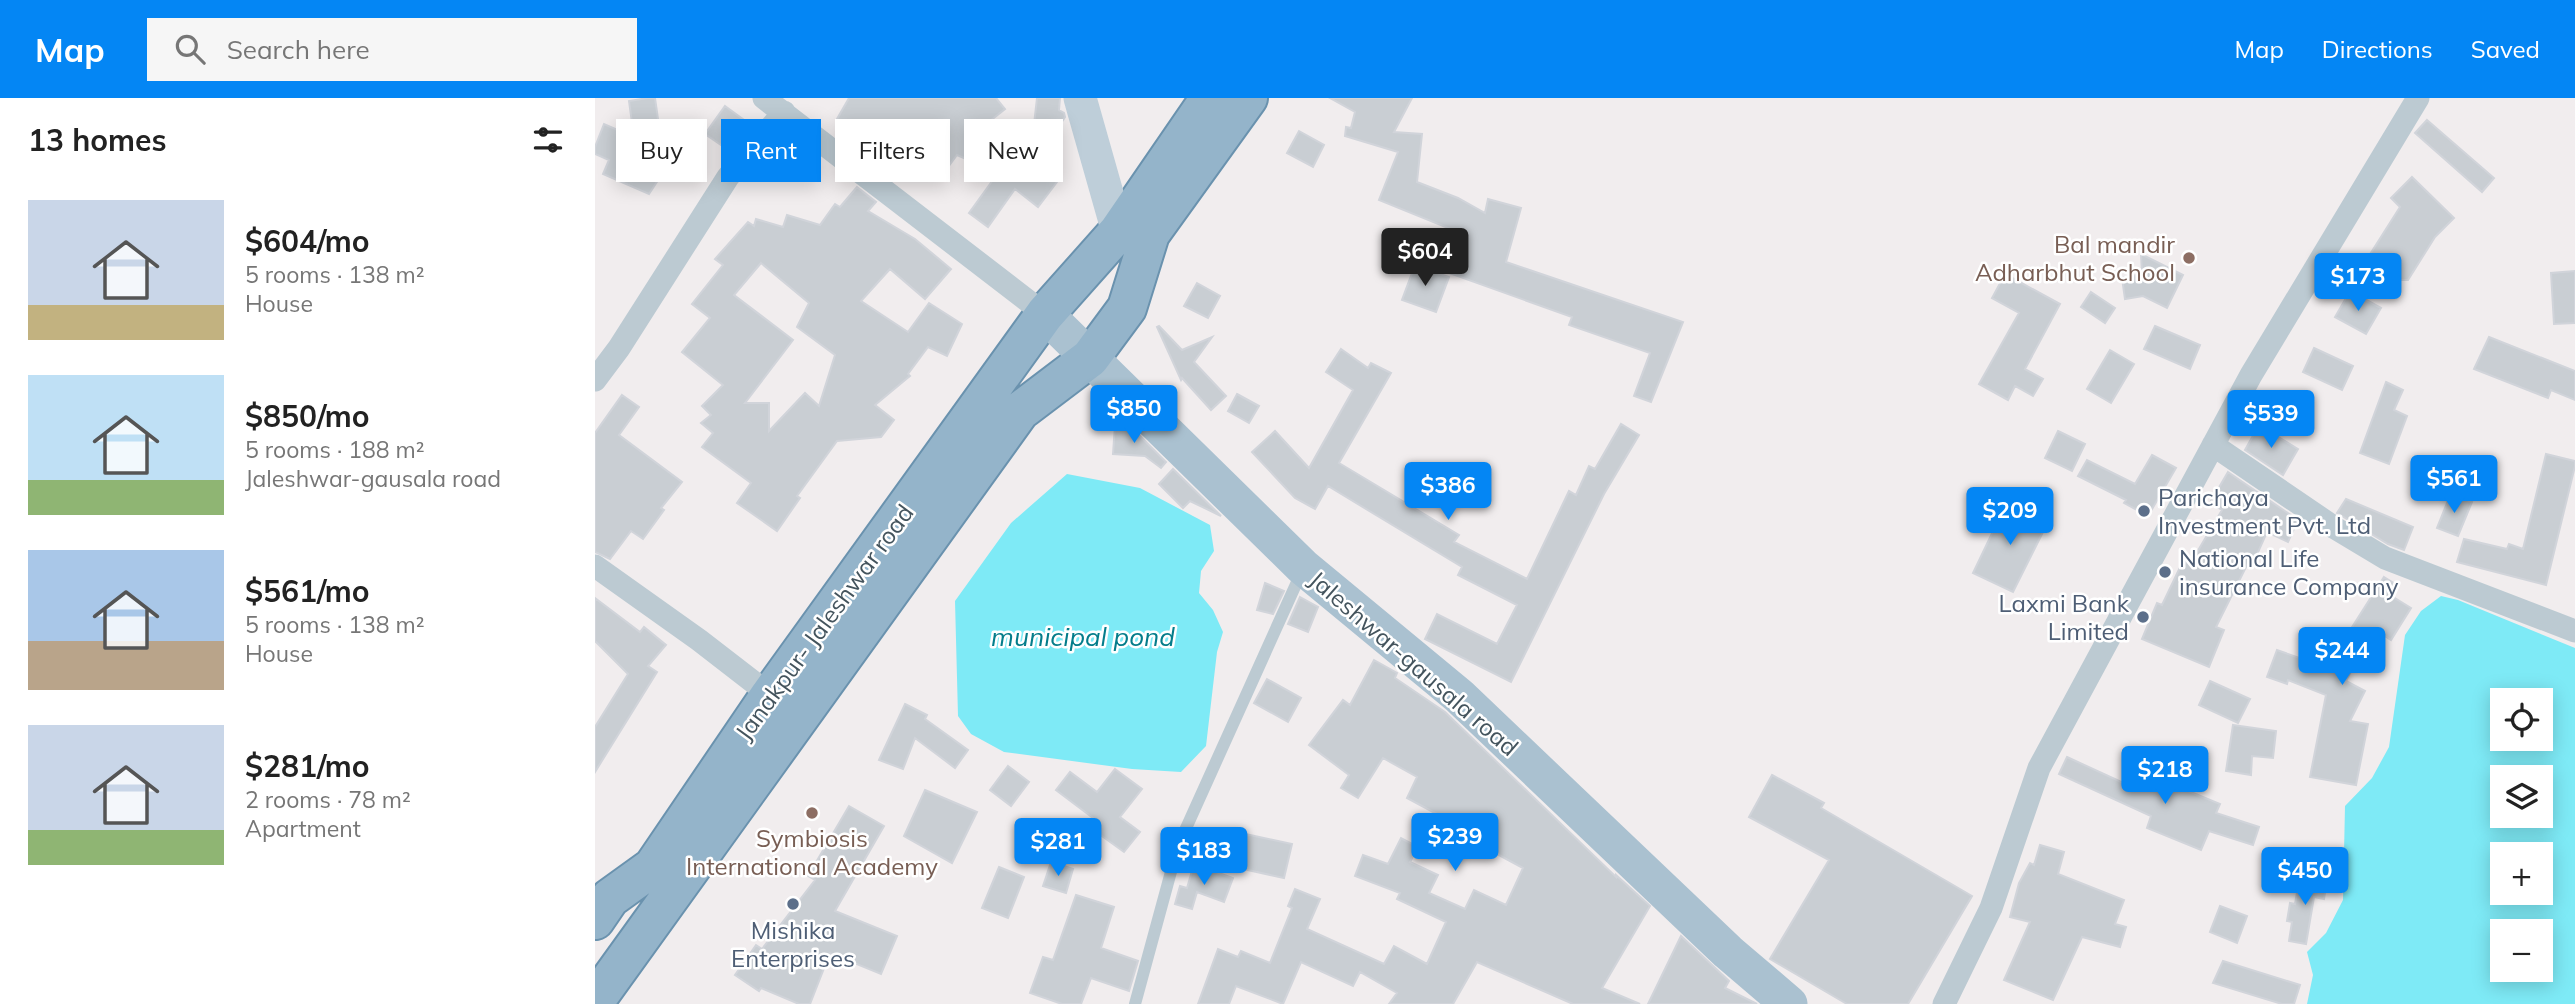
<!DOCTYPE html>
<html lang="en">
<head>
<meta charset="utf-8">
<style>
	:root { --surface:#fff; --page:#f6f6f6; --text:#222; --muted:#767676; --accent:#0486f4 }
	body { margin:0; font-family:Mulish,sans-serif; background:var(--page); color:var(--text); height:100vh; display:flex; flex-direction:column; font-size:26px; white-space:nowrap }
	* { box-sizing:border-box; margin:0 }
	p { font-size:23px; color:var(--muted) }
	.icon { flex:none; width:38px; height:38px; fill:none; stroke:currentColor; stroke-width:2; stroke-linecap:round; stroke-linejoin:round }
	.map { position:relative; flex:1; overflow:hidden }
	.details { display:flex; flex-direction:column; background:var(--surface); width:595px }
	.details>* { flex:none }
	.guide { position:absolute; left:21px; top:21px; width:665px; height:63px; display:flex; gap:14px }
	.buttons { position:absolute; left:1895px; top:590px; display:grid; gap:14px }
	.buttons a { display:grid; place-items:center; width:63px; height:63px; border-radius:0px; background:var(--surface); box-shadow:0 4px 18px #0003; font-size:35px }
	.price { position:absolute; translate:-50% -60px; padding:0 16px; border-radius:7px; background:var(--accent); color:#fff; font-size:23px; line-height:46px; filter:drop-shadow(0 2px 4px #0008) }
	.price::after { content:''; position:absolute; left:50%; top:42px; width:21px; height:16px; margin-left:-10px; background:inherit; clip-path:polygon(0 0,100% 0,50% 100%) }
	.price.on { background:#222; color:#fff }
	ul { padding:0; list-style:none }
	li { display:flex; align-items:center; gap:21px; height:175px; padding:0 28px }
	li span { display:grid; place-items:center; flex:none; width:196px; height:140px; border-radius:0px; color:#555 }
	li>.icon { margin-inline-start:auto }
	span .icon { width:84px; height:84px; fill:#fffc; stroke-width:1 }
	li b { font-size:30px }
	h2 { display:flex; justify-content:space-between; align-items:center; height:84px; padding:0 28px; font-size:30px }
	.pill { padding:0 24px; border-radius:0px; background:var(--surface); box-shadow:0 4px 18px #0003; font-size:24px; line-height:63px }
	.pill.on { background:var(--accent); color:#fff }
	header { display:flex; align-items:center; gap:42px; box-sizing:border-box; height:98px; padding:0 35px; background:var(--accent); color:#fff }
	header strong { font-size:33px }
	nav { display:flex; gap:38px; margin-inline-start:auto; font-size:24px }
	.search { width:490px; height:63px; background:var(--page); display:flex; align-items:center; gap:18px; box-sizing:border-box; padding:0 24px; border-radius:0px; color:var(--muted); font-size:26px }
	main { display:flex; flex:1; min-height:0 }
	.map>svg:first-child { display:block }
</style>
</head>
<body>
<header>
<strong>Map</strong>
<div class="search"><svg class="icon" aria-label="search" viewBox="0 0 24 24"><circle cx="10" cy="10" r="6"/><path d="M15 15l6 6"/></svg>Search here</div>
<nav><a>Map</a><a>Directions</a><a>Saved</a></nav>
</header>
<main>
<section class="details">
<h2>13 homes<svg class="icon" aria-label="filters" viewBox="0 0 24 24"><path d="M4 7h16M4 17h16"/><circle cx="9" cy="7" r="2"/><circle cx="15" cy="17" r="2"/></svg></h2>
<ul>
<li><span style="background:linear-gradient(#c9d6e8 75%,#c2b280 0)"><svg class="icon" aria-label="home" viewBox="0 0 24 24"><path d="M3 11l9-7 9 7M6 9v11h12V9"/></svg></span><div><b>$604/mo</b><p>5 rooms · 138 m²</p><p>House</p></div></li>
<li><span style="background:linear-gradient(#bfe0f5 75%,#8fb573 0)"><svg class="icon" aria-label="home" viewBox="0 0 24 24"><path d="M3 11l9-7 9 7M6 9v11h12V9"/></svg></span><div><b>$850/mo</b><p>5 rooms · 188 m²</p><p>Jaleshwar-gausala road</p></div></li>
<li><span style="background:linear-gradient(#a9c7e8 65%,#b9a48a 0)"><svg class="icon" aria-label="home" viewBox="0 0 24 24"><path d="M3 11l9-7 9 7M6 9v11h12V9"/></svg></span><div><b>$561/mo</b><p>5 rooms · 138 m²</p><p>House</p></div></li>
<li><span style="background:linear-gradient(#c9d6e8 75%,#8fb573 0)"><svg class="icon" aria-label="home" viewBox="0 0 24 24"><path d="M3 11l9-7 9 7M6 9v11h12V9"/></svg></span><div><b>$281/mo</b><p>2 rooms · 78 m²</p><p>Apartment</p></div></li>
</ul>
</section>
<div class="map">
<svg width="1980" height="906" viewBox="0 0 1980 906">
	<rect width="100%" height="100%" fill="#f1edee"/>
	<!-- water -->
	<path fill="#7eeaf6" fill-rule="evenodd" d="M472,376l73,14 70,37 4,26 -13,20 -2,22 14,17 10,22 -6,20 -11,94 -25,26 -49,-3 -128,-17 -33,-18 -13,-18 -3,-115 56,-78z
		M1846,498l17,4 117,48v356h-268l6,-29 -6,-23 19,-19 17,-33 2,-94 27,-28 17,-31 16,-112 16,-24zM1908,602h38v38h-38zM1908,679h38v39h-38zM1908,756h38v38h-38zM1908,833h38v39h-38z"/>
	<!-- building -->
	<path fill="#c9ced3" stroke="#d1d4da" stroke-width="2" fill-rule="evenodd" d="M53,0h7l4,28 24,16 -34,52 -46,-20 6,-14 -14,-6v-7l9,-23 30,13 -5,-36z
		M254,0h147l9,11 -25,20 51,22 6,-53h23l-1,12 5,3 1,4 -31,47 23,18 -19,25 -23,-18 -27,38 -19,-14 29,-40 -41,-18 -14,19 -22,-15 -4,6 -38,-27 -3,5 -39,-24z
		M735,0h82l-18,34 28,2 -5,48 41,16 27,15 3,-14 33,9 -15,54 177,60 -32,80 -17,-6 16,-43 -81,-28 3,-8 -123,-44 14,-39 -84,-34 19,-48 -53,-16 1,-9 5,1 4,-16z
		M130,8l26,19 -20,27 -26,-18z
		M1832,22l67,58 -12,14 -67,-59z
		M704,33l25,14 -11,22 -26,-14z
		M1817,79l42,41 -19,19 -27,43h-7l-34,-21 33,-52 -9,-9z
		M262,89l19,15 -8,9 47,28 36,30 -26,30 -35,-30 -29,32 47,31 21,-29 33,21 -15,32 -19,-9 -20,27 2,2 -35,29 19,15 -13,17 -44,4 -40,55 3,2 -23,33 -40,-28 14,-20 -49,-36 11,-14 -12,-10 10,-8 -9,-9 21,-21 -41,-33 28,-34 -18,-14 31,-39 -8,-6 33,-37 6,4 2,-7 27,8 4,-12 33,10 15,-21 5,3zM166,165l48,40 -12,24 38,28 -16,51 -14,-13 -36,38v-28h-24l48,-63 -59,-45z
		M1546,156l42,21 -16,33 -24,-12 -18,3 -3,-21 20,-4z
		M820,167l34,12 -13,35 -34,-12z
		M1980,173v52l-21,1 -3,-51z
		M1410,176l55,30 -35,65 18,10 -10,17 -18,-10 -7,14 -29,-16 40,-71 -27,-15z
		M602,185l23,13 -12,22 -24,-12z
		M1755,193l31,17 -15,26 -31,-17z
		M1496,194l24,16 -10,15 -24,-16z
		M564,228l23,24 30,-13 -18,25 32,34 -15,14 -29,-32 -1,2 -24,-53z
		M1560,228l45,19 -10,24 -46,-20z
		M1894,239l86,34v29l-24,-10 -3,8 -74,-29z
		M1719,250l39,18 -11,24 -39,-18z
		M746,251l27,19 3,-5 20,10 -52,90 120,72 -5,7 73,37 42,-88 7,4 13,-29 6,3 26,-45 18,11 -35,59 -93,188 -86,-43 12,-25 60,30 20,-39 -59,-30 4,-8 -134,-81 -13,23 -20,-11 -43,-46 23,-21 34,37 44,-78 -27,-18z
		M1515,252l24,14 -23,39 -24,-14z
		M1791,284l17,8 -9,20 13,6 -18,48 -29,-11z
		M642,296l22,12 -10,17 -21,-12z
		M27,297l17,12 -20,28 63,47 -21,26 3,2 -21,29 -12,-8 -21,28 -15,-7v-119z
		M520,327l15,1 36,36 -5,6 -16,-12 -32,-2z
		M1664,327l39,24 -15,26 -38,-25z
		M1463,333l27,13 -13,27 -27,-13z
		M1951,356l29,7v5l-29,119 -89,-23 7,-23 43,10 2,-5 14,5z
		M1557,357l24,13 -28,48 -24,-13 2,-3 -48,-24 9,-16 48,24z
		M578,371l48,47 -31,-15 -7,7 -24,-24z
		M1633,374l70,48 -10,22 -21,-10 -12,27 -4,-2 -35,70 8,3 -15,37 -67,-28 15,-36 5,2 21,-44 7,3 32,-54 -12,-7z
		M1856,395l21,9 -14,34 -21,-8z
		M1751,401l67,28 -9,23 -16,-6 -51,-31z
		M1412,404l41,20 -35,70 -40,-19z
		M1789,479l11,7 -5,11 21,13 -20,32 -18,-12 -27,53 19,10 -15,30 18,3 -12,61 -46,-8 16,-82 -38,-15 -1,4 -20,-7 10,-27 45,16 12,-23 6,3z
		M670,485l19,8 -11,23 -16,-4z
		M705,499l18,10 -10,25 -20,-8z
		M0,500l45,34 4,-5 22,18 -18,21 9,6 -62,100v-45l33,-53 -33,-33z
		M779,562l23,13 -2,5 50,34 171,165v-2l34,31 -48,82 38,16h-67l-96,-42 -24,42h-64l8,-11 -37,-21 -7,14 -52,-24 -18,42 -47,-18 -7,18h-31l20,-55 20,8 3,-6 29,12 22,-55 -4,-2 7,-17 25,10 -13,30 77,35 10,-18 33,18 19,-42 -49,-23 3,-6 -45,-17 8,-21 25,9 13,-26 17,9 -8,15 28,13 -9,18 36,16 9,-19 32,15 17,-37 -65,-35 3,-6 -54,-29 10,-21 -34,-19 -25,40 -17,-10 8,-13 -40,-30 34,-45 7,5z
		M672,581l34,19 -13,24 -34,-19z
		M1615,583l40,18 -12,24 -39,-18z
		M310,606l22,11 -2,4 43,31 -13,18 -40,-30 -12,31 -24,-9z
		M1638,627l43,6 -3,27 -21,-2 -1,19 -25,-4z
		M1472,659l63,29 8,-16 82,34 -4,9 43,14 -6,18 -44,-14 -8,19 -54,-22 4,-12 -92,-42z
		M413,668l21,16 -18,24 -21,-16z
		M520,671l27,20 -22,28 20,15 -16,20 -36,-26 5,-8 -37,-28 14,-18 27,20z
		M1177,677l52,28 -3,5 151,88 -64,108h-61l-77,-45 59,-99 -80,-43z
		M330,692l52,22 -25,51 -48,-27z
		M254,708l35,20 -49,85 62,25 -16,38 -51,-21 -20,51h-11l-38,-16 -2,3 -24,-16 21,-30 6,4 53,-69 -7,-4z
		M646,735l51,11 -8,34 -50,-11z
		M1445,747l24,7 -6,22 66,26 -9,24 11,3 -6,20 -38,-10 -29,63 -49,-20 26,-58 -20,-5 9,-34 11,-20 4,2z
		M456,764l22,7 -7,24 -23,-7z
		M599,766l39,14 -9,24 -27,-10 -5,17 -17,-5 5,-18 7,2z
		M404,769l25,10 -16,41 -26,-10z
		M1705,777l27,5 -3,19 -10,-2 -8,47 -17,-3 3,-19 -5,-1 3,-18 5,1z
		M481,797l38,12 -13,41 37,13 -9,30 -38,-13 -10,26h-19l-32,-11 13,-36 10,3z
		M1625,808l27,10 -10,27 -27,-11z
		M1086,838l48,45 -4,7 32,16h-109z
		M1628,863l77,24 -6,19h-12l-69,-21z"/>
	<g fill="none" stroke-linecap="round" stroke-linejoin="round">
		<defs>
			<path id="trunk" d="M0,822l15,-22 43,-31 117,-172 275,-381 73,-82 92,-134
				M0,903l425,-590 70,-53 37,-50 23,-74 98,-136"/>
		</defs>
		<!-- trunk casing -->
		<use href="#trunk" stroke="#6a92ae" stroke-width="42"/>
		<!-- service -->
		<path stroke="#bccad2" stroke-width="12" d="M540,906l43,-158 124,-275"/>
		<!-- minor -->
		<path stroke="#bccad2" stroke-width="23" d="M169,0l281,216
			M0,282l24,-32 109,-171 56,-65
			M1618,347l122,83 50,30 190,73
			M0,468l104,74 71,55
			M1349,906l47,-96 48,-140 212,-393 167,-277"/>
		<!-- secondary -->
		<path stroke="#beced9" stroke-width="33" d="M485,0l38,134"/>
		<!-- primary -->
		<path stroke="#aac1d0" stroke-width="37" d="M450,216l258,253 156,129 269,256 61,52"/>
		<!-- trunk -->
		<use href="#trunk" stroke="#94b4ca" stroke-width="38"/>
	</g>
	<!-- markers -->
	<g fill="#8d6e63" stroke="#fff" stroke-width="2.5">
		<circle cx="1594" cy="160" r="7"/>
		<circle cx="217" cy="715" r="7"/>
	</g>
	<g fill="#5c6f8a" stroke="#fff" stroke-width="2.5">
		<circle cx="1549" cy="413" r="7"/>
		<circle cx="1570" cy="474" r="7"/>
		<circle cx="1548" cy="519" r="7"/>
		<circle cx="198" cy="806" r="7"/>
	</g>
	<g text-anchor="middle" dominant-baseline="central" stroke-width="5" stroke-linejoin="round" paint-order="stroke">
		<!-- education labels -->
		<g font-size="24" fill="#785e54" stroke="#fff" text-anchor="end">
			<text x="1580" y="146">Bal mandir<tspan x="1580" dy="28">Adharbhut School</tspan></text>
			<text x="217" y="740" text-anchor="middle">Symbiosis<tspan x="217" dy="28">International Academy</tspan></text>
		</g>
		<!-- service labels -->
		<g font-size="24" fill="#4e5e75" stroke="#fff" text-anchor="start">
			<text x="1563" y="399">Parichaya<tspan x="1563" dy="28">Investment Pvt. Ltd</tspan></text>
			<text x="1584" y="460">National Life<tspan x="1584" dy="28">insurance Company</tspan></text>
			<text x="1534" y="505" text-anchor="end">Laxmi Bank<tspan x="1534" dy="28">Limited</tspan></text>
			<text x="198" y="832" text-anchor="middle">Mishika<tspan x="198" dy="28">Enterprises</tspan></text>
		</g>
		<!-- street labels -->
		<g font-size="24" fill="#44545d" stroke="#fff">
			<text transform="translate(229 524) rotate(-54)">Janakpur- Jaleshwar road</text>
			<text transform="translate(819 565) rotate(41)">Jaleshwar-gausala road</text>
		</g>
		<!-- water labels -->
		<g font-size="26" font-style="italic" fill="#047d8b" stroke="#fff">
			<text x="488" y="538">municipal pond</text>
		</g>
	</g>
</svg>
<div class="buttons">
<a><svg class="icon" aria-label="locate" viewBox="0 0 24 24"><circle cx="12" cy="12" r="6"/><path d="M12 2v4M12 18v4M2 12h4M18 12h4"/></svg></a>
<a><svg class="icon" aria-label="layers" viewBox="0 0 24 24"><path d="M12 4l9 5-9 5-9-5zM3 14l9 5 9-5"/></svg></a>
<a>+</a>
<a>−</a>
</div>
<b class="price on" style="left:830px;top:190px">$604</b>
<b class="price" style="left:1763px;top:215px">$173</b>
<b class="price" style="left:539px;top:347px">$850</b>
<b class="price" style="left:1676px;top:352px">$539</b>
<b class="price" style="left:1859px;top:417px">$561</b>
<b class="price" style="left:853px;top:424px">$386</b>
<b class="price" style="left:1415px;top:449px">$209</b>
<b class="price" style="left:1747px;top:589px">$244</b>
<b class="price" style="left:1570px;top:708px">$218</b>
<b class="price" style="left:860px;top:775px">$239</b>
<b class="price" style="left:463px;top:780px">$281</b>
<b class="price" style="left:609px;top:789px">$183</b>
<b class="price" style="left:1710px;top:809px">$450</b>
<div class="guide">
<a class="pill">Buy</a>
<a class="pill on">Rent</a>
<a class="pill">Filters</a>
<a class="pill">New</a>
</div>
</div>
</main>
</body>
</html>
